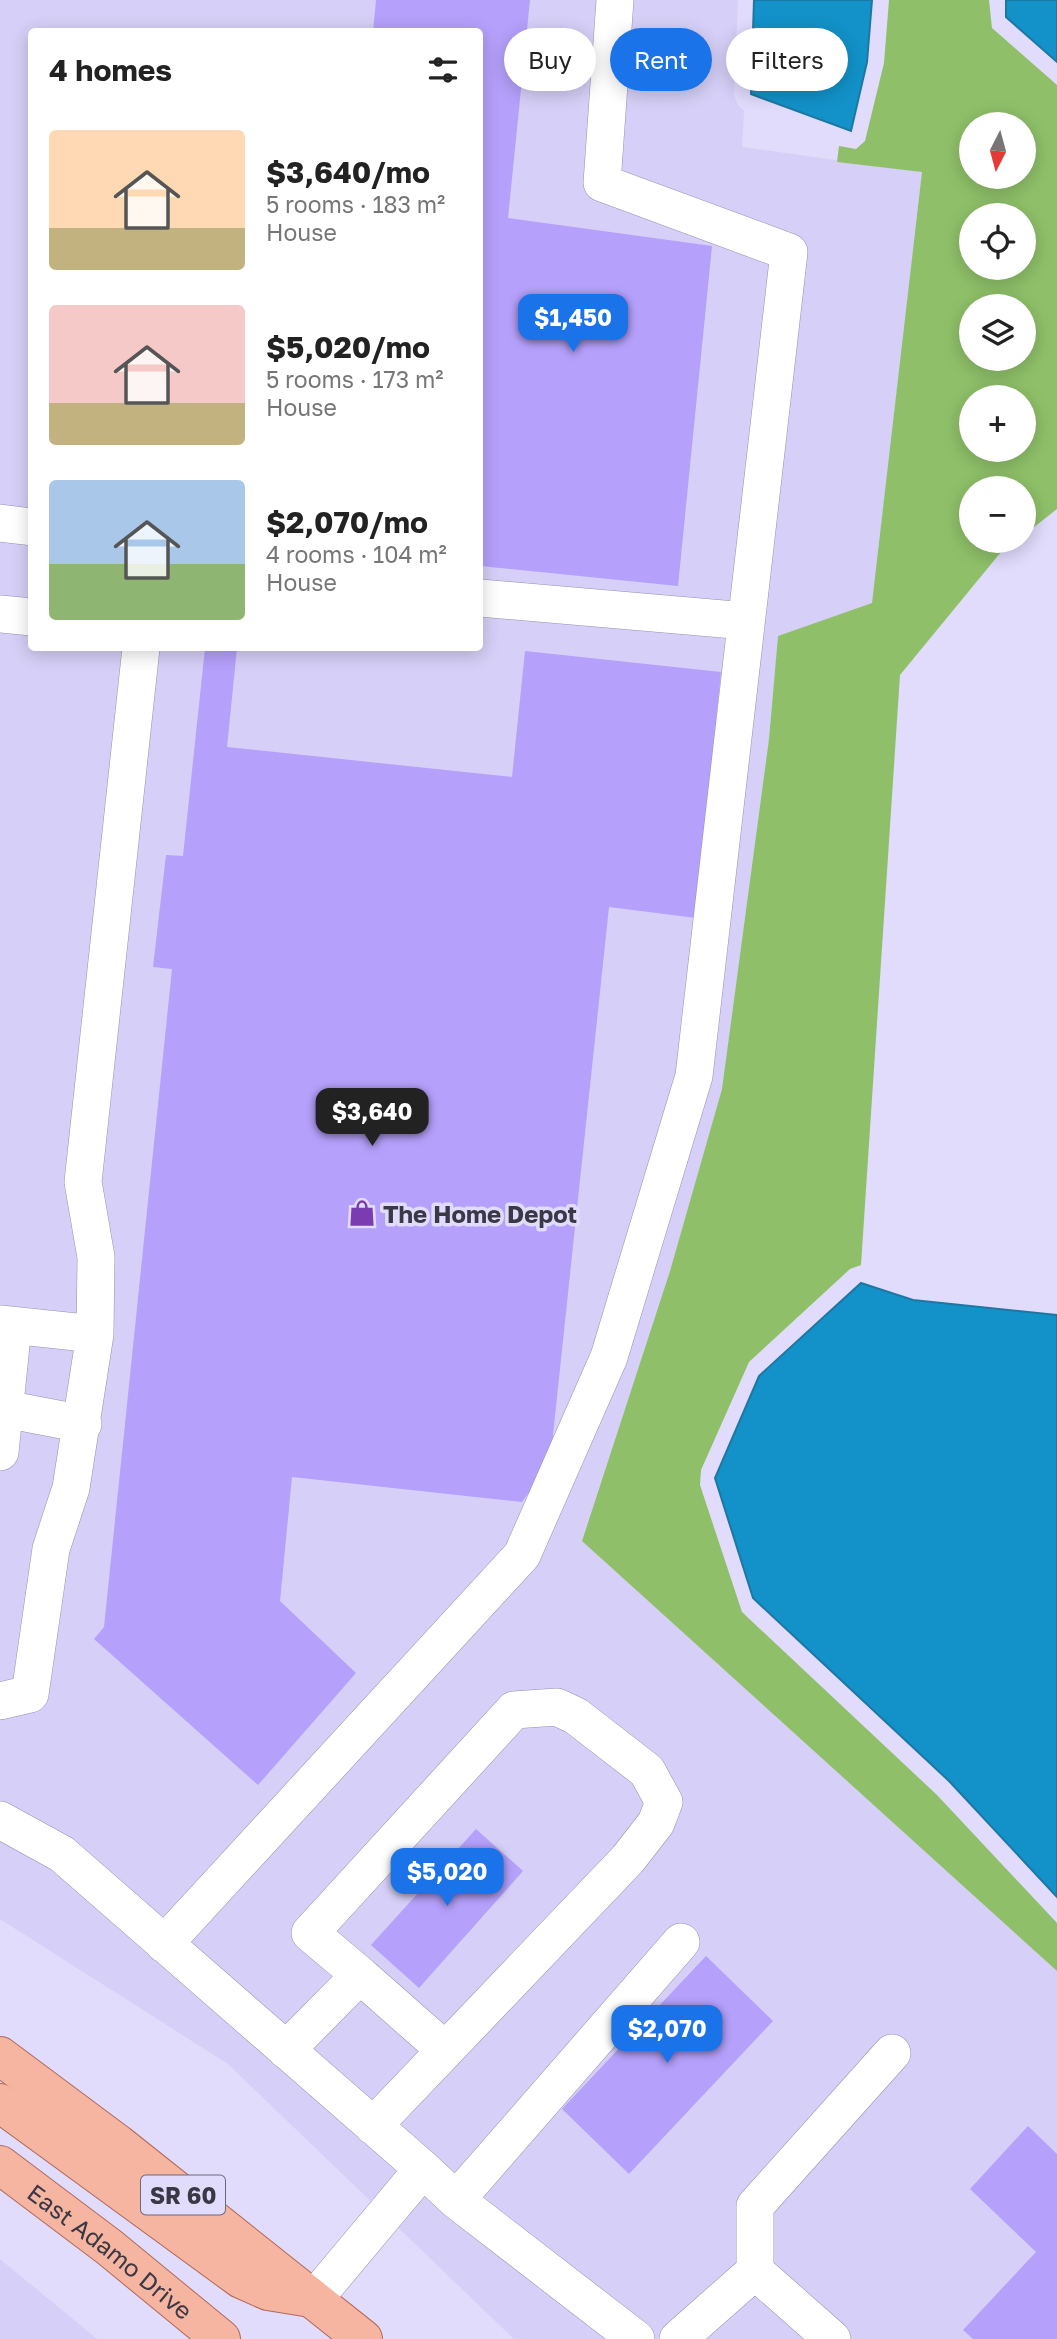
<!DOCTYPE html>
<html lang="en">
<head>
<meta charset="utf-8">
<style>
	:root { --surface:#fff; --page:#f6f6f6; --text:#222; --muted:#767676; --accent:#1a73e8 }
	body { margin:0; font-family:"Golos Text",sans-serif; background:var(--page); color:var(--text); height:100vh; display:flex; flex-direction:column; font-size:26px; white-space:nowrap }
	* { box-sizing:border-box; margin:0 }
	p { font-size:23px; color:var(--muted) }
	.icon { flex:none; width:38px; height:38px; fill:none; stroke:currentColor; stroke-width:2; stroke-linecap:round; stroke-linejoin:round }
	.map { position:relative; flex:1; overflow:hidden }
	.panel { position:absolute; left:28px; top:28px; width:455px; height:623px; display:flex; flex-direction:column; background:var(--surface); border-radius:7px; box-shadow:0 4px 18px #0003 }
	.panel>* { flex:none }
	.hud { position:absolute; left:504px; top:28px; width:448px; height:63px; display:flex; gap:14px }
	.needle { width:46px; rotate:186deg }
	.controls { position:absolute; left:959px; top:112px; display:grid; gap:14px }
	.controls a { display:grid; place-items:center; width:77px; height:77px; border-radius:50%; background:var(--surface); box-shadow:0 4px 18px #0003; font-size:35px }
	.price { position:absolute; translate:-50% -60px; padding:0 16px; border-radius:14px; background:var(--accent); color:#fff; font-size:23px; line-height:46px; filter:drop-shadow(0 2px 4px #0008) }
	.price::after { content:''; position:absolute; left:50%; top:42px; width:21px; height:16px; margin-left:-10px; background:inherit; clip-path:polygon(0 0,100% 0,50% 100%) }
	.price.active { background:#222; color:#fff }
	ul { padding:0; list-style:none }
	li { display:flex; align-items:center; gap:21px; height:175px; padding:0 21px }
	li span { display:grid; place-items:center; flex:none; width:196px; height:140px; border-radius:7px; color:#555 }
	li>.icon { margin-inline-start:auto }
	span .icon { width:84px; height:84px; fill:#fffc; stroke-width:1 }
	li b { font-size:30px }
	h2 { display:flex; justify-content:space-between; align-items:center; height:84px; padding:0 21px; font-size:30px }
	.tag { padding:0 24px; border-radius:32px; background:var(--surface); box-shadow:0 4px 18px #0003; font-size:24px; line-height:63px }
	.tag.active { background:var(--accent); color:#fff }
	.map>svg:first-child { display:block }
</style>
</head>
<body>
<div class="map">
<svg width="1057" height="2339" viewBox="0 0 1057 2339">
	<rect width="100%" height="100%" fill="#e1dbfc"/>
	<!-- built -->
	<path fill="#d6cff7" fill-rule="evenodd" d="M0,0h738l-4,93 3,11 7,7 -2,36 180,25 -50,432 -94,32 -9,103 -47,350 -52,182 -88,269 475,431v368h-543l-286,-275 -228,-145zM32,32h448v616h-448z
		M0,2259l97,80h-97z"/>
	<!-- green -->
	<path fill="#8fc069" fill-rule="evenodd" d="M889,0h100l3,28 65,57v424l-33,26v-47h-53v53h45l-15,11 -101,123 -39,590 -11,4 -101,93 -48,108 -1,15 42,127 195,183 120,128v48l-475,-430 88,-270 52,-182 47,-350 9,-103 94,-33 50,-431 -85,-10 2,-16 17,3 9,-8 19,-78zM971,124h53v53h-53zM971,215h53v53h-53zM971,306h53v53h-53zM971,397h53v53h-53z"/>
	<!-- water -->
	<path fill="#1292c9" stroke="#1e77a1" stroke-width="2" d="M754,0h118l-5,62 -16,69 -100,-37z
		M1006,0h51v62l-51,-45z
		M861,1283l52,17 144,15v582l-108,-116 -196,-183 -38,-120 44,-102z"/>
	<!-- building -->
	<path fill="#b5a0fb" d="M376,0h154l-22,218 204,28 -34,340 -198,-20v-534h-107z
		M205,648h32l-10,99 285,30 13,-126 196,21 -25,246 -87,-11 -59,556 -28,39 -230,-25 -12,124 76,72 -98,112 -164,-146 10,-12 68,-658 -19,-2 13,-112 17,1z
		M476,1829l47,42 -104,117 -48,-43z
		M706,1956l67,65 -144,153 -67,-65z
		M1028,2126l29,28v185h-84l-10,-9 73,-78 -66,-63z"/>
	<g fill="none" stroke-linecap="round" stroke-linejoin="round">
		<defs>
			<path id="minor" d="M0,523l32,4
				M480,598l266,23
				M0,614l32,3
				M0,1324l95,10
				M5,1409l78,15
				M0,1452l13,-126
				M0,1701l30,-7 21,-145 20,-61 24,-154 1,-77 -13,-75 58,-534
				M0,1820l62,34 361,315
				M164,1944l358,-389 87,-198 85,-281 95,-824 -187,-69 13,-183
				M360,1975l85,75
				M286,2050l74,-75 -50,-42 204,-223 43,-3 19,9 71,55 17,31 -8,21 -28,36 -255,267
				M456,2200l225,-258
				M755,2271v-65l137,-153
				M315,2298l108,-129 33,31 180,139
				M678,2339l77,-68 77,68"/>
			<g id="major">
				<path d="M0,2056l118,88 245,195"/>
				<path d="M0,2103l241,176 27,12 37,6"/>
				<path id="s1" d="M0,2165l109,82 112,92"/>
			</g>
		</defs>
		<!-- minor casing -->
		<use href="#minor" stroke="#9691b0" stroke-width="38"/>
		<!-- major casing -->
		<use href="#major" stroke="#b06958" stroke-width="40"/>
		<!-- minor -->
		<use href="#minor" stroke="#fff" stroke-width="37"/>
		<!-- major -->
		<use href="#major" stroke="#f6b5a1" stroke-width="38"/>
	</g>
	<!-- icons -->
	<defs>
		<symbol id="shop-bare" viewBox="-9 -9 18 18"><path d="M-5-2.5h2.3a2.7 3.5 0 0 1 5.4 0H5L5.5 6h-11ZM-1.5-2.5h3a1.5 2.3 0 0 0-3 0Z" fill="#7c3cb1" stroke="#e1dbfc" stroke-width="2.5" paint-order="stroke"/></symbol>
	</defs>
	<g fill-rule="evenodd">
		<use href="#shop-bare" x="343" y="1194" width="38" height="38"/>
	</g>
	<g text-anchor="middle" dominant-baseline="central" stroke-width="7" stroke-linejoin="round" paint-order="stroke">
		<!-- shield labels -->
		<rect fill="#e1dbfc" stroke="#6c697c" stroke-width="2" x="141" y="2175.5" width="84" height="39" rx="5"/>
		<g font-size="23" font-weight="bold" fill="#3a3845">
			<text x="183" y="2195">SR 60</text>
		</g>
		<!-- poi labels -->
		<g font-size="24" font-weight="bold" fill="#3a3845" stroke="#e1dbfc" text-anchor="start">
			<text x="383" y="1213">The Home Depot</text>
		</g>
		<!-- street labels -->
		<g font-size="24" fill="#3a3845" stroke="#e1dbfc">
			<text stroke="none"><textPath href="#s1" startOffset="140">East Adamo Drive</textPath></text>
		</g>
	</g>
</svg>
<div class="controls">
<a><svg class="needle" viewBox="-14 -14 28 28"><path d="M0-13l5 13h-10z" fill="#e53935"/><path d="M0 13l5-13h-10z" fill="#767676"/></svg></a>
<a><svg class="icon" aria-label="locate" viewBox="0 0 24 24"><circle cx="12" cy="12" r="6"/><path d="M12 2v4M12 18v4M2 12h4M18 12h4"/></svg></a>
<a><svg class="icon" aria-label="layers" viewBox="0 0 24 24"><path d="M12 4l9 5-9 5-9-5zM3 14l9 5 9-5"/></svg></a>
<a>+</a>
<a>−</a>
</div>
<b class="price" style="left:573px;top:354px">$1,450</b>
<b class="price active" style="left:372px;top:1148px">$3,640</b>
<b class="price" style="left:447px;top:1908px">$5,020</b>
<b class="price" style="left:667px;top:2065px">$2,070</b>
<div class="hud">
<a class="tag">Buy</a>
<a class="tag active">Rent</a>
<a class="tag">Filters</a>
</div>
<section class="panel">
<h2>4 homes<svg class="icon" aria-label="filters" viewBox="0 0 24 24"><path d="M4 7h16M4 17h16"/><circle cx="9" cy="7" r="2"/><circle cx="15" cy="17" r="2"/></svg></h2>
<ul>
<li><span style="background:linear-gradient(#ffd9b3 70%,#c2b280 0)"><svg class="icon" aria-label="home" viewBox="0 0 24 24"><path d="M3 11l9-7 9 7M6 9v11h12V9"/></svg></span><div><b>$3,640/mo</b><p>5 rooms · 183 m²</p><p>House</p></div></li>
<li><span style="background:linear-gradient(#f6c9c9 70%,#c2b280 0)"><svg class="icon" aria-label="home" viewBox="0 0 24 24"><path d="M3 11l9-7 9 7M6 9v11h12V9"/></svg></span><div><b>$5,020/mo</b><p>5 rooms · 173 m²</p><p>House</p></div></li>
<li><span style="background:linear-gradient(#a9c7e8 60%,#8fb573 0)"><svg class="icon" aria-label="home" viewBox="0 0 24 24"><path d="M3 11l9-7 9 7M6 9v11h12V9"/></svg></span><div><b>$2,070/mo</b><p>4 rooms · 104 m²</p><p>House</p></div></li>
</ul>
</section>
</div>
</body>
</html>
